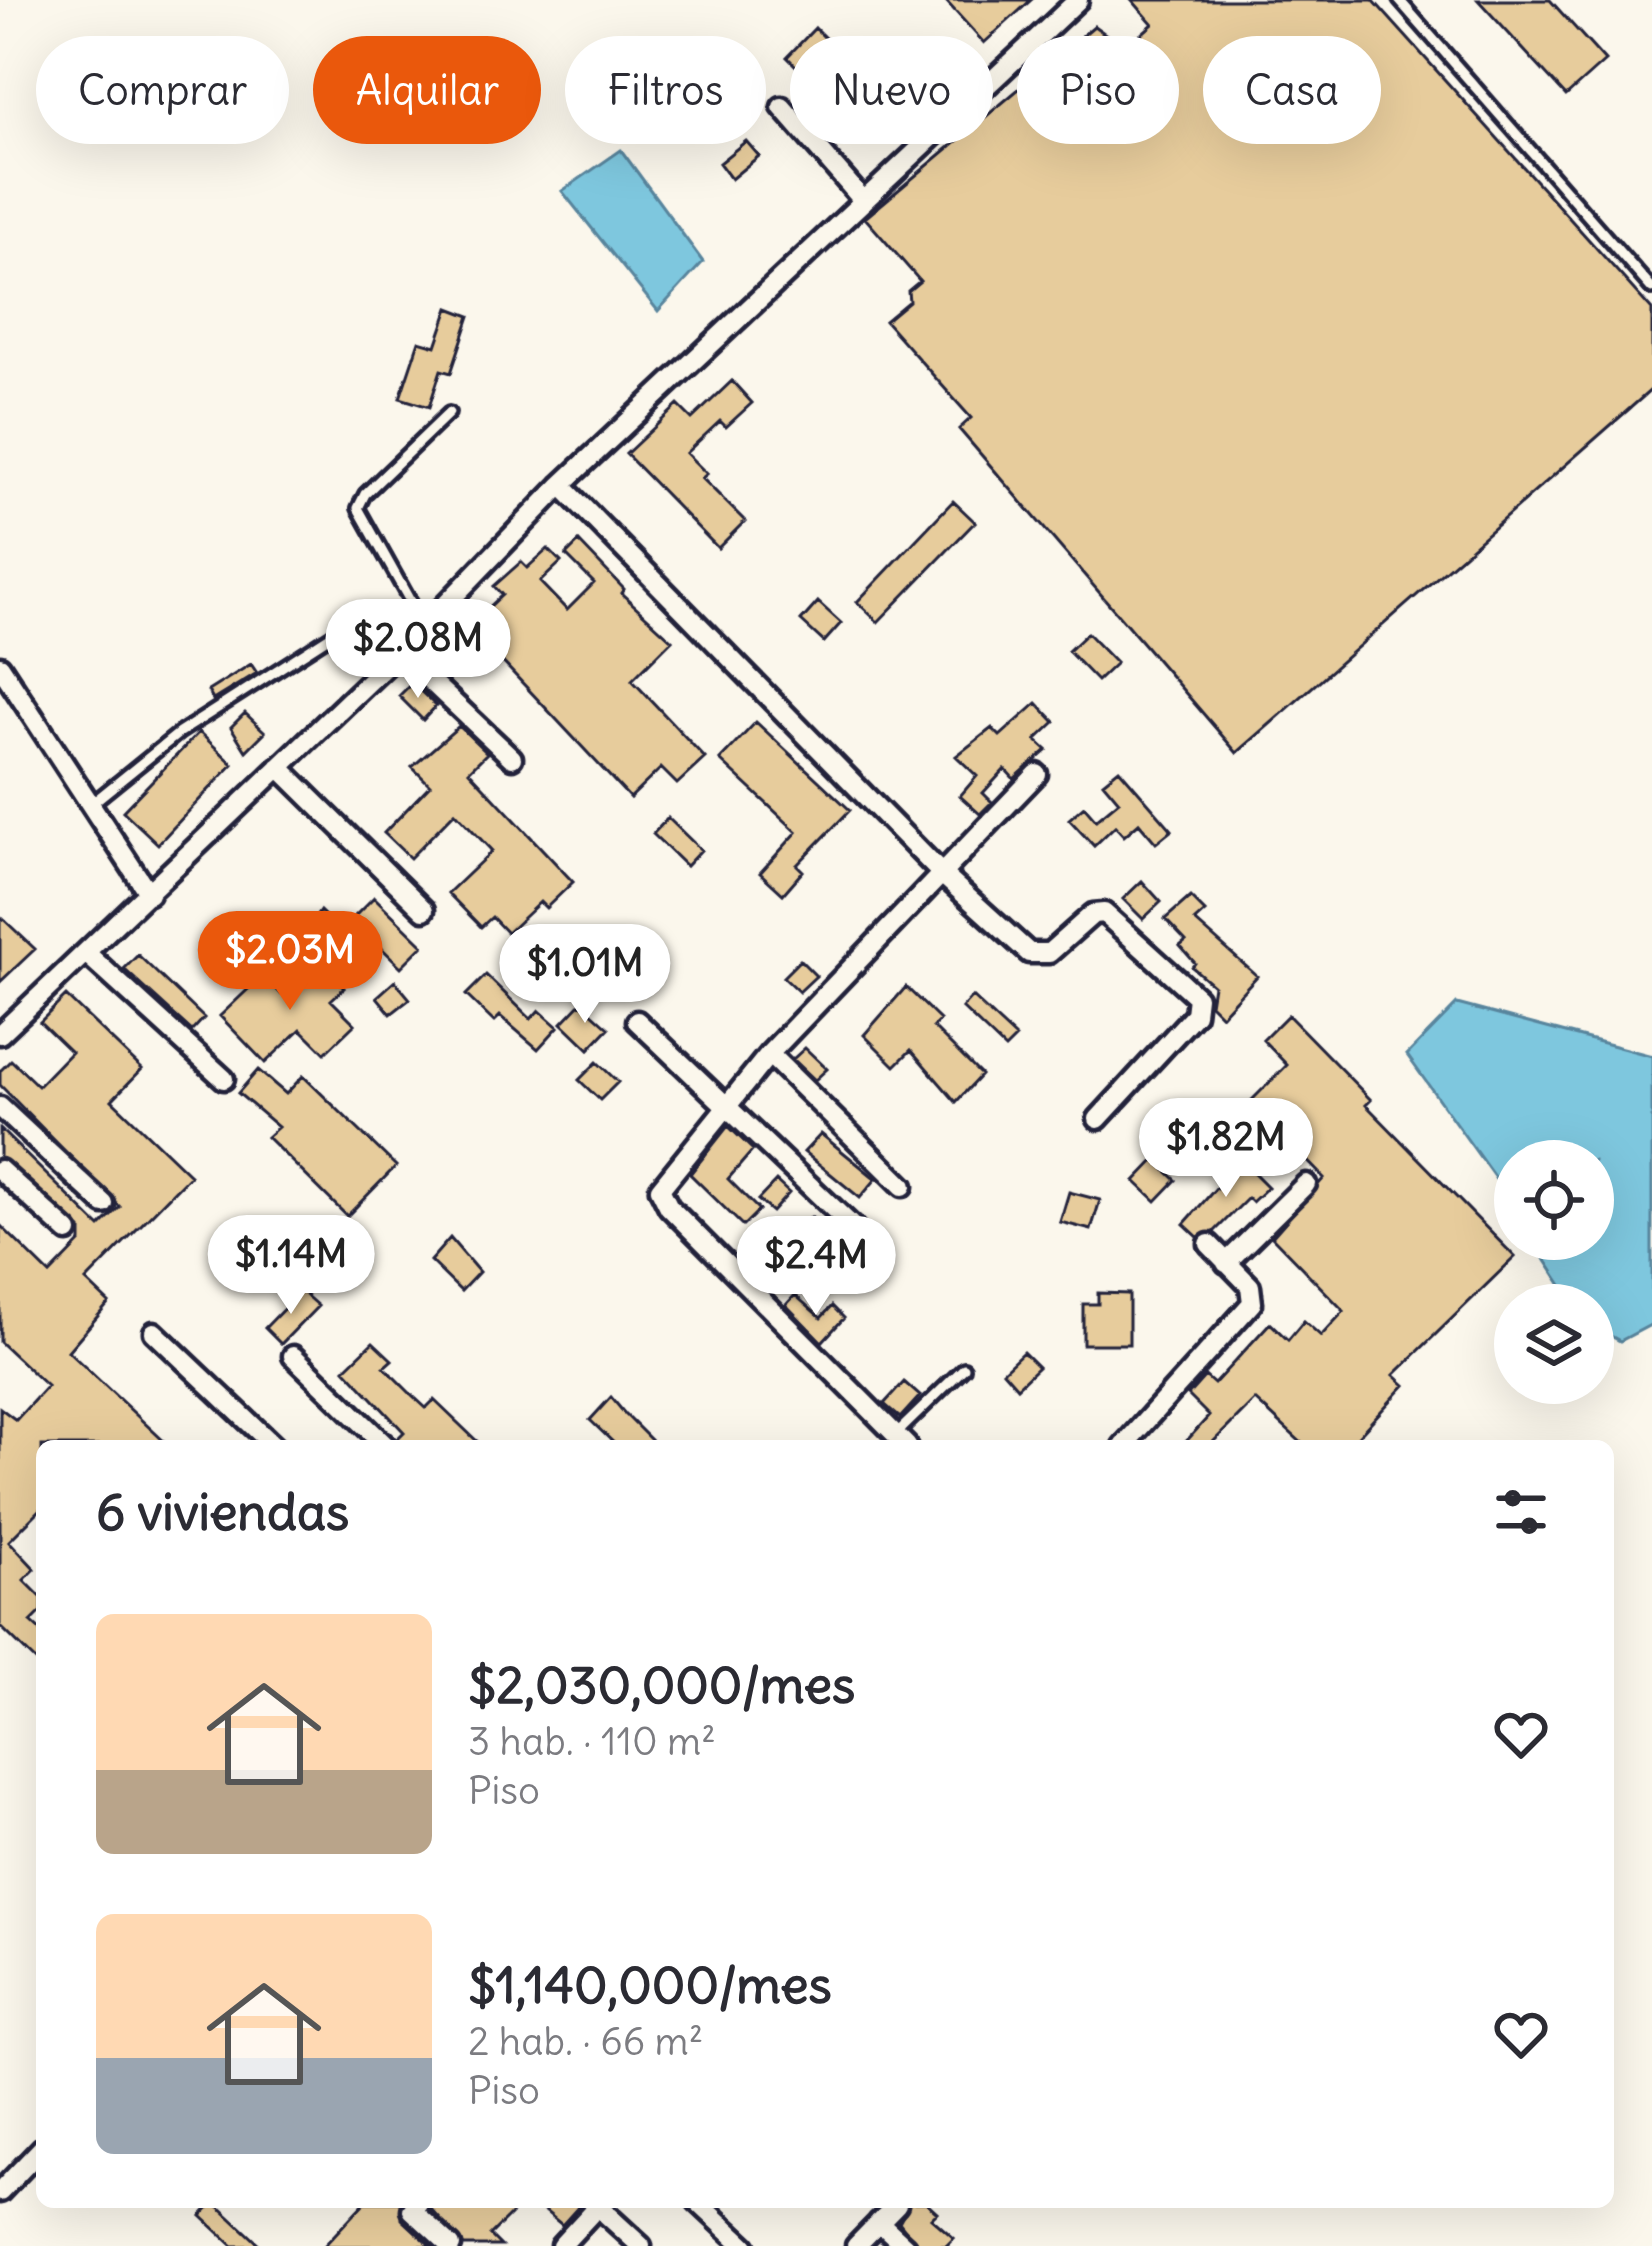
<!DOCTYPE html>
<html lang="es">
<head>
<meta charset="utf-8">
<style>
	:root { --surface:#fff; --page:#f2f2f3; --text:#2b2b33; --muted:#7c7c81; --accent:#ea580c }
	body { margin:0; font-family:Delius,sans-serif; background:var(--page); color:var(--text); height:100vh; display:flex; flex-direction:column; font-size:45px; white-space:nowrap }
	* { box-sizing:border-box; margin:0 }
	p { font-size:39px; color:var(--muted) }
	.icon { flex:none; width:66px; height:66px; fill:none; stroke:currentColor; stroke-width:2; stroke-linecap:round; stroke-linejoin:round }
	.map { position:relative; flex:1; overflow:hidden }
	.drawer { position:absolute; left:36px; top:1440px; width:1578px; height:768px; display:flex; flex-direction:column; background:var(--surface); border-radius:18px; box-shadow:0 12px 48px #0002 }
	.drawer>* { flex:none }
	.top-card { position:absolute; left:36px; top:36px; width:1581px; height:108px; display:flex; gap:24px }
	.buttons { position:absolute; left:1494px; top:1140px; display:grid; gap:24px }
	.buttons a { display:grid; place-items:center; width:120px; height:120px; border-radius:50%; background:var(--surface); box-shadow:0 12px 48px #0002; font-size:60px }
	.price { position:absolute; translate:-50% -102px; padding:0 27px; border-radius:42px; background:#fff; color:#222; font-size:39px; line-height:78px; filter:drop-shadow(0 3px 6px #0008) }
	.price::after { content:''; position:absolute; left:50%; top:72px; width:36px; height:27px; margin-left:-18px; background:inherit; clip-path:polygon(0 0,100% 0,50% 100%) }
	.price.current { background:var(--accent); color:#fff }
	ul { padding:0; list-style:none }
	li { display:flex; align-items:center; gap:36px; height:300px; padding:0 60px }
	li span { display:grid; place-items:center; flex:none; width:336px; height:240px; border-radius:18px; color:#555 }
	li>.icon { margin-inline-start:auto }
	span .icon { width:144px; height:144px; fill:#fffc; stroke-width:1 }
	li b { font-size:51px }
	h2 { display:flex; justify-content:space-between; align-items:center; height:144px; padding:0 60px; font-size:51px }
	.chip { padding:0 42px; border-radius:54px; background:var(--surface); box-shadow:0 12px 48px #0002; font-size:42px; line-height:108px }
	.chip.current { background:var(--accent); color:#fff }
	.map>svg:first-child { display:block }
</style>
</head>
<body>
<div class="map">
<svg width="1652" height="2246" viewBox="0 0 1652 2246">
	<rect width="100%" height="100%" fill="#fbf7ec"/>
	<filter id="ink" filterUnits="userSpaceOnUse"><feTurbulence type="fractalNoise" baseFrequency=".00833" numOctaves="2"/><feDisplacementMap in="SourceGraphic" scale="24" xChannelSelector="R" yChannelSelector="G"/><feConvolveMatrix kernelMatrix="1 2 1 2 8 2 1 2 1" color-interpolation-filters="sRGB"/></filter>
	<g filter="url(#ink)">
		<!-- water -->
		<path fill="#7ec7de" stroke="#59859d" stroke-width="3" d="M621,150l82,112 -45,49 -96,-120z
			M1457,1004l195,52v268l-32,17 -27,-15v-21h-18l-43,-66h61v-78h-78v45l-108,-151z"/>
		<!-- building -->
		<path fill="#e7cc9c" stroke="#22223b" stroke-width="3" d="M945,0h86l-47,43z
			M1132,0h241l279,310v79l-415,364 -278,-324 12,-11 -86,-97 24,-20 -1,-10 12,-10 -55,-63 229,-192 31,22 28,-24z
			M1478,0h72l55,61 -39,35z
			M815,28l28,28 -28,29 -28,-28z
			M725,42l39,43 -32,29 -39,-42z
			M746,141l13,15 -28,23 -12,-16z
			M449,308l21,8 -19,57 -10,-3 -12,37 -29,-9 19,-57 17,5z
			M732,381l20,22 -26,24 -6,-6 -34,32 21,21 -5,4 43,43 -27,27 -92,-94 52,-49 14,14z
			M953,501l22,21 -97,100 -21,-20z
			M579,542l45,47 -3,4 51,47 -40,40 73,78 -28,26 -16,-16 -31,30 -161,-172 33,-31 -8,-9 27,-24 6,6 21,-19 13,13 -21,20 27,28 27,-27 -28,-28z
			M818,602l23,21 -17,19 -23,-21z
			M1087,633l29,30 -19,18 -29,-30z
			M251,664l6,9 -44,27 -5,-9z
			M412,683l24,23 -13,14 -24,-24z
			M1037,703l18,19 -19,18 11,10 -33,29 -9,-10 -22,24 9,9 -12,12 -20,-18 17,-20 -21,-20 36,-28 8,8z
			M245,713l20,19 -19,19 -15,-24z
			M756,722l94,88 -53,55 6,6 -20,23 -23,-21 37,-41 -77,-72z
			M459,726l28,27 -18,18 104,111 -27,26 -6,-6 -33,31 -15,-16 -11,10 -33,-34 44,-42 -37,-39 -45,46 -26,-25 46,-48 -18,-18z
			M199,732l34,32 -75,80 -35,-33z
			M1119,769l53,61 -16,13 -17,-20 -15,13 -9,-10 -21,20 -25,-27 15,-13 12,14 23,-19 -16,-19z
			M668,818l33,32 -15,16 -33,-32z
			M1142,881l19,21 -18,17 -20,-20z
			M374,897l49,48 -22,22 -49,-48z
			M1190,897l15,15 -10,9 62,55 -36,39 -11,-11 3,-19 -21,-18 3,-4 -15,-17 6,-5 -21,-22z
			M320,911l20,19 -31,37 -17,-16z
			M0,916l35,33 -35,33z
			M138,955l66,63 -12,13 -68,-62z
			M317,960l27,28 -13,12 24,24 -30,29 -24,-24 -36,34 -45,-47 43,-41 18,19z
			M800,960l16,16 -17,16 -16,-15z
			M486,975l45,44 8,-9 19,17 -20,22 -38,-33 -6,6 -28,-27z
			M395,981l15,18 -19,15 -14,-17z
			M906,987l34,33 -7,7 48,48 -25,27 -45,-52 -16,16 -31,-31z
			M66,996l76,73 -30,31 78,75 -104,106 23,22 -41,48 101,95h-127v62l-33,33 26,28 -11,11 18,18v13l-11,11 11,10v35l-42,-41v-218l16,12 31,-34 -47,-44v-117l50,49 31,-32v-13l-81,-72v-28l100,98 20,-20 -120,-122v-14l11,-11 27,26 33,-34 -31,-30z
			M972,997l44,41 -11,11 -43,-41z
			M581,1003l28,25 -20,21 -27,-26z
			M1288,1015l83,85 -5,5 149,152 -121,118 11,10 -56,61h-44l-50,-46 -46,46h-27l27,-30 -21,-21 17,-19 9,8 56,-61 18,17 16,-19 17,15 23,-25 -72,-74 52,-59 -47,-48 -7,8 -28,-28 45,-45 -24,-25z
			M805,1048l22,21 -12,11 -22,-21z
			M597,1062l21,20 -18,18 -21,-20z
			M258,1070l28,24 17,-18 93,90 -49,50 -80,-79 11,-10 -40,-34z
			M728,1126l25,24 -25,29 31,31 -16,16 -53,-52z
			M821,1134l55,45 -16,19 -56,-46z
			M1155,1160l21,20 -20,21 -21,-20z
			M1241,1160l27,27 -16,15 -4,-4 -34,34 -16,5 -14,-13z
			M776,1181l13,12 -17,19 -14,-12z
			M1069,1192l31,8 -9,30 -31,-8z
			M811,1217l30,29 -18,19 -31,-29z
			M450,1238l29,34 -18,19 -31,-30z
			M301,1291l17,15 -37,38 -16,-16z
			M1098,1293l31,1v50h-46v-40h15z
			M795,1295l26,23 11,-12 12,12 -22,24 -36,-37z
			M373,1342l19,18 -8,7 29,29 13,12 8,-8 48,46h-83l-2,-7 7,-7 -59,-63z
			M1023,1352l15,15 -21,20 -14,-16z
			M904,1382l16,14 -20,22 -16,-14z
			M611,1397l14,17 32,32h-40l-27,-26z
			M214,2202l47,44h-28l-32,-30z
			M365,2202h36l1,17 29,27h-107z
			M433,2202h90l-33,33 11,11h-37l-33,-37z
			M534,2202h44l2,3 -18,20z
			M910,2202h16l11,10 -6,6 23,20 -8,8h-28l-19,-24z"/>
		<g fill="none" stroke-linecap="round" stroke-linejoin="round">
			<defs>
				<path id="service" d="M1399,0l253,289
					M424,626l-66,-118 7,-14 84,-81
					M90,805l89,-72 173,-111
					M895,1435l69,-67"/>
				<path id="minor" d="M782,107l80,92
					M561,485l382,390 86,78h20l44,-39 11,-1 93,84 -2,17 -97,105
					M400,652l112,106
					M0,666l149,228
					M279,767l145,143
					M86,953l138,126
					M637,1021l217,207
					M0,1034l400,-382 161,-167 517,-485
					M769,1054l134,132
					M0,1107l104,97
					M0,1170l68,62
					M1226,1263l80,-79
					M154,1332l120,114
					M293,1356l93,90
					M907,1446l-238,-239 -9,-18 109,-135 268,-280
					M1123,1446l129,-143 -2,-17 -41,-42
					M0,2192l42,-44
					M420,2202l-8,8 39,36
					M593,2202l48,44
					M698,2202l47,44
					M879,2222l26,24
					M561,2246l37,-40
					M856,2246l41,-42"/>
			</defs>
			<!-- service casing -->
			<use href="#service" stroke="#22223b" stroke-width="18"/>
			<!-- minor casing -->
			<use href="#minor" stroke="#22223b" stroke-width="27"/>
			<!-- service -->
			<use href="#service" stroke="#fbf7ec" stroke-width="9"/>
			<!-- minor -->
			<use href="#minor" stroke="#fbf7ec" stroke-width="18"/>
		</g>
	</g>
</svg>
<div class="buttons">
<a><svg class="icon" aria-label="locate" viewBox="0 0 24 24"><circle cx="12" cy="12" r="6"/><path d="M12 2v4M12 18v4M2 12h4M18 12h4"/></svg></a>
<a><svg class="icon" aria-label="layers" viewBox="0 0 24 24"><path d="M12 4l9 5-9 5-9-5zM3 14l9 5 9-5"/></svg></a>
</div>
<b class="price" style="left:418px;top:701px">$2.08M</b>
<b class="price current" style="left:290px;top:1013px">$2.03M</b>
<b class="price" style="left:585px;top:1026px">$1.01M</b>
<b class="price" style="left:1226px;top:1200px">$1.82M</b>
<b class="price" style="left:291px;top:1317px">$1.14M</b>
<b class="price" style="left:816px;top:1318px">$2.4M</b>
<div class="top-card">
<a class="chip">Comprar</a>
<a class="chip current">Alquilar</a>
<a class="chip">Filtros</a>
<a class="chip">Nuevo</a>
<a class="chip">Piso</a>
<a class="chip">Casa</a>
</div>
<section class="drawer">
<h2>6 viviendas<svg class="icon" aria-label="filters" viewBox="0 0 24 24"><path d="M4 7h16M4 17h16"/><circle cx="9" cy="7" r="2"/><circle cx="15" cy="17" r="2"/></svg></h2>
<ul>
<li><span style="background:linear-gradient(#ffd9b3 65%,#b9a48a 0)"><svg class="icon" aria-label="home" viewBox="0 0 24 24"><path d="M3 11l9-7 9 7M6 9v11h12V9"/></svg></span><div><b>$2,030,000/mes</b><p>3 hab. · 110 m²</p><p>Piso</p></div><svg class="icon" aria-label="heart" viewBox="0 0 24 24"><path d="M12 20l-8-8c-3-5 5-10 8-4 3-6 11-1 8 4z"/></svg></li>
<li><span style="background:linear-gradient(#ffd9b3 60%,#9aa5b1 0)"><svg class="icon" aria-label="home" viewBox="0 0 24 24"><path d="M3 11l9-7 9 7M6 9v11h12V9"/></svg></span><div><b>$1,140,000/mes</b><p>2 hab. · 66 m²</p><p>Piso</p></div><svg class="icon" aria-label="heart" viewBox="0 0 24 24"><path d="M12 20l-8-8c-3-5 5-10 8-4 3-6 11-1 8 4z"/></svg></li>
</ul>
</section>
</div>
</body>
</html>
